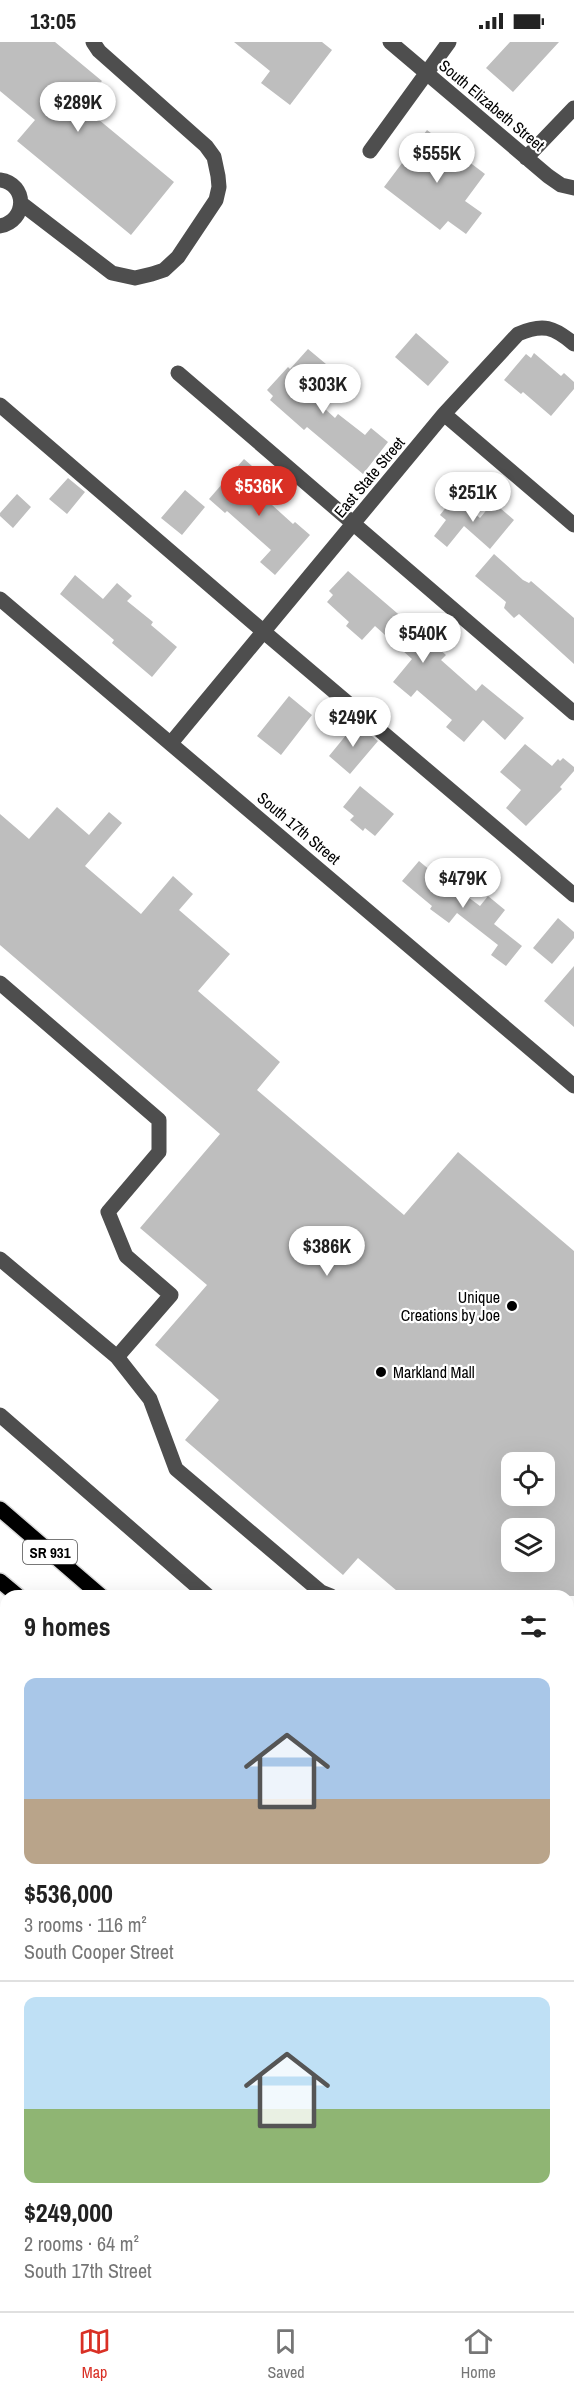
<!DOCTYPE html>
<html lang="en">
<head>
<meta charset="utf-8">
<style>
	:root { --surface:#fff; --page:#f6f6f6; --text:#222; --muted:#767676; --line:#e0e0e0; --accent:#d93025 }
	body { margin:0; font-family:"Archivo Narrow",sans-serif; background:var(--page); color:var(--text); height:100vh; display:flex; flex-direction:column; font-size:22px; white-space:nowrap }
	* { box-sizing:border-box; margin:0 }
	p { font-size:20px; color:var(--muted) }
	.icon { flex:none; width:33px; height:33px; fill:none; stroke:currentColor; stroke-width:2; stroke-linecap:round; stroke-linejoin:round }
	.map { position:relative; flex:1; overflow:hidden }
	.drawer { position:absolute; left:0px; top:1548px; width:574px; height:722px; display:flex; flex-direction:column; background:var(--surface); border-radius:18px 18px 0 0; box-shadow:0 6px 24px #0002 }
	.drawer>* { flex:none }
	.controls { position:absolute; left:501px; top:1410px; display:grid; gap:12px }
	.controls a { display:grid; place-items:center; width:54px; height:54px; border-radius:12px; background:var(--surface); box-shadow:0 6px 24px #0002; font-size:30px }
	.price { position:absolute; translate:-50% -51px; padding:0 14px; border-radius:21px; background:#fff; color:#222; font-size:20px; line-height:39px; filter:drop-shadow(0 2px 3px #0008) }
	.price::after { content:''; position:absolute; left:50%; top:36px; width:18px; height:14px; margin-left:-9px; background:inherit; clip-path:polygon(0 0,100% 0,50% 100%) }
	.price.selected { background:var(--accent); color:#fff }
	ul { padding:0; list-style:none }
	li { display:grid; align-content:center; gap:12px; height:318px; padding:0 24px }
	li+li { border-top:2px solid var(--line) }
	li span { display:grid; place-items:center; height:186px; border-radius:12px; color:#555 }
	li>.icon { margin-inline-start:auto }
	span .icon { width:108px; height:108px; fill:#fffc; stroke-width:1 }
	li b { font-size:26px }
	h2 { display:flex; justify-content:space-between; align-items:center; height:72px; padding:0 24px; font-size:26px }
	.status { display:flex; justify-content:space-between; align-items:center; height:42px; padding:0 30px; background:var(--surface); direction:ltr }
	.status svg { height:16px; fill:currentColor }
	.tabs { display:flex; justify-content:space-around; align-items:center; height:84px; border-top:2px solid var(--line); background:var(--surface); font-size:16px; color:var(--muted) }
	.tabs a { display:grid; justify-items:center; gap:3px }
	.tabs .selected { color:var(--accent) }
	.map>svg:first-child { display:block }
</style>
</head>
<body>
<div class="status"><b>13:05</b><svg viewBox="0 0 49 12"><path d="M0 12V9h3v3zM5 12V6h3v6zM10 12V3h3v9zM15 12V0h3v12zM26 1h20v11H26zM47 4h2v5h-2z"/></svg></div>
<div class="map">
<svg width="574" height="2269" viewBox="0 0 574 2269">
	<rect width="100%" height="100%" fill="#fff"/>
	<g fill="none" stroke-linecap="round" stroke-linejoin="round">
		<!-- stream -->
		<path stroke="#9c9c9c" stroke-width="5" d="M0,2262l8,7"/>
	</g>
	<!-- building -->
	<path fill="#bebebe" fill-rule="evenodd" d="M0,0h55l47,39 -21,24 93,77 -43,53 -114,-94 18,-21 -35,-29z
		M234,0h88l10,8 -42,55 -29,-22 9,-12z
		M510,0h49l-46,50 -27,-24z
		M427,88l58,44 -20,27 17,12 -16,21 -18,-13 -8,9 -56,-43z
		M416,291l33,29 -21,24 -33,-29z
		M308,307l18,15 -22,26 31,28 3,-4 27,21 6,-7 17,14 -25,32 -56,-47 -3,3 -34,-30 3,-4 -6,-6 21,-23 2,2z
		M534,311l27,23 3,-3 10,9v7l-23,27 -28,-24 -2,2 -17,-14 22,-26 5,4z
		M244,417l17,15 -11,11 43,39 2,-2 15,13 -35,40 -15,-13 11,-12 -44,-39 -2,2 -16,-14z
		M68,436l17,14 -18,22 -18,-15z
		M185,448l20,17 -23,28 -21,-17z
		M17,452l14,13 -18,21 -13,-12v-3z
		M454,455l26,21 13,-16 21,18 -24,29 -26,-23 -17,21 -13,-11 12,-16 -6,-5z
		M494,512l29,26 6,3 2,-2 43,37v46l-55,-50 -5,4 -10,-10 2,-6 -31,-26z
		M348,529l98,84 -5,5 35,31 6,-7 42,34 -19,22 -22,-20 -19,22 -18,-15 6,-7 -35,-30 -6,7 -18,-15 19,-23 -37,-33 -13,14 -16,-14 3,-4 -22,-20 6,-7 -4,-4z
		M75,533l28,24 14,-16 15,13 -5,5 26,21 -2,3 26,22 -25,30 -40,-34 2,-3 -54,-46z
		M289,654l23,19 -31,40 -24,-19z
		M356,681l22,18 -28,33 -21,-18z
		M525,702l27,22 6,-7 2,2 3,-3 11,9v4l-14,16 2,2 -36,37 -20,-18 15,-18 -21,-18z
		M360,744l34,28 -19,22 -10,-8 -2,3 -13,-11 4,-4 -11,-9z
		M57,765l32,28 20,-23 13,11 -37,43 56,48 32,-38 20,18 -14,16 51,44 -32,37 82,71 -23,28 147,125 54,-63 116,99v345h-171l-45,-38 -15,17 -158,-135 34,-40 -64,-55 52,-60 -67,-57 80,-94 -220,-189v-131l29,25zM512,1420h32v34h-32zM512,1486h32v34h-32z
		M419,819l29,24 1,-2 31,23 8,-10 17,14 -11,14 28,22 -16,20 -15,-11 7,-10 -41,-32 -8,10 -19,-14 2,-3 -30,-25z
		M558,876l16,14v6l-22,26 -19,-16z
		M574,924v61l-30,-26z"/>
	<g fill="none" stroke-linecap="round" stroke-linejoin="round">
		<defs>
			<path id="major" d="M0,1467l101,87
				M0,1539l18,15
				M568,1960l6,5
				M568,2032l6,5"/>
		</defs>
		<!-- major casing -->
		<use href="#major" stroke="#dbdbdb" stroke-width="18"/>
		<!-- minor -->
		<path stroke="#4e4e4e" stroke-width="15" d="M390,0l158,134 13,9 13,3
			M370,109l79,-109
			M526,116l48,-50
			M0,138c28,4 27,41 0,46
			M22,162l90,69 23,5 17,-4 12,-4 14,-13 38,-57 3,-13 -1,-11 -4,-19 -8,-11 -107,-95 -6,-9
			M178,331l396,340
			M0,363l264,227 310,263
			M444,372l130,111
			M0,557l574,487
			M171,701l273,-329 74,-80c25,-11 36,-7 56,10
			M0,941l159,137v32l-51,60 18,44 45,39 -54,62 33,42 26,70 145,123 10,4
			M0,1217l117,98
			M0,1373l208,181
			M0,1637l6,5
			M568,1637l6,-6
			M568,1868l6,5
			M516,2264l6,5"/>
		<!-- major -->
		<use href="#major" stroke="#000" stroke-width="15"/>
	</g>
	<!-- markers -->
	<g fill="#000" stroke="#fff" stroke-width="2">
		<circle cx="512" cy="1264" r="6"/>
		<circle cx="381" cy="1330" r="6"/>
	</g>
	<g text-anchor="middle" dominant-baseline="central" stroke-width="4.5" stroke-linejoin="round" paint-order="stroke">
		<!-- shield labels -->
		<rect fill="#fff" stroke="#4c4c4c" stroke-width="1.5" x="23" y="1498" width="54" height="24" rx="4.5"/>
		<g font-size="15" font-weight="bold" fill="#000">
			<text x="50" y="1510">SR 931</text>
		</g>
		<!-- street labels -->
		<g font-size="16" fill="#000" stroke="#fff">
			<text transform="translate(492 63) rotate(40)">South Elizabeth Street</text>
			<text transform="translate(369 435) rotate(-50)">East State Street</text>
			<text transform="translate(299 786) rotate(40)">South 17th Street</text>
		</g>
		<!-- poi labels -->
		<g font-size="16" fill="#000" stroke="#fff" text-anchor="end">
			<text x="500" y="1255">Unique<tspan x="500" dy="18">Creations by Joe</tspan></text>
			<text x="393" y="1330" text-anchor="start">Markland Mall</text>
		</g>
	</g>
</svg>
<div class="controls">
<a><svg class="icon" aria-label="locate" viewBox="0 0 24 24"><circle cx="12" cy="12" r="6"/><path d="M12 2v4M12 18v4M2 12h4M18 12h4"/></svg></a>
<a><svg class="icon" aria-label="layers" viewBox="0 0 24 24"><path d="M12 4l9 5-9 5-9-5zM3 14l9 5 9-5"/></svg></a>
</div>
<b class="price" style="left:78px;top:91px">$289K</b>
<b class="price" style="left:437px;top:142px">$555K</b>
<b class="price" style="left:323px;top:373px">$303K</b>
<b class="price selected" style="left:259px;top:475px">$536K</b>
<b class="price" style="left:473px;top:481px">$251K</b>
<b class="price" style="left:423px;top:622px">$540K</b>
<b class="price" style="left:353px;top:706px">$249K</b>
<b class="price" style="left:463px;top:867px">$479K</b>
<b class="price" style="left:327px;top:1235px">$386K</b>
<section class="drawer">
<h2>9 homes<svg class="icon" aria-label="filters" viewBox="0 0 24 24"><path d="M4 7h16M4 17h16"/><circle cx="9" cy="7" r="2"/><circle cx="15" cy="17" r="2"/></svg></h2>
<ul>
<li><span style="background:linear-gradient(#a9c7e8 65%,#b9a48a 0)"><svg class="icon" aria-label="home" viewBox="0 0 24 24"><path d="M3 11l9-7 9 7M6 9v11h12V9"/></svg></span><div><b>$536,000</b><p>3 rooms · 116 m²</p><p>South Cooper Street</p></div></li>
<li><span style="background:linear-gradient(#bfe0f5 60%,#8fb573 0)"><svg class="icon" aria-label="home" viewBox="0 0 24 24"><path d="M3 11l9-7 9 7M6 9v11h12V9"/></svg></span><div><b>$249,000</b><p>2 rooms · 64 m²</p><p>South 17th Street</p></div></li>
</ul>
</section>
</div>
<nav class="tabs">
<a class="selected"><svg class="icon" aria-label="map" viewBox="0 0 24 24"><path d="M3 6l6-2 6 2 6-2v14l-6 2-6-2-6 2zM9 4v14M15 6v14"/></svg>Map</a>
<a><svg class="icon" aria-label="saved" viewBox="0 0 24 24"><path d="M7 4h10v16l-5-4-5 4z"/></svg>Saved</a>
<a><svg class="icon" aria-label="home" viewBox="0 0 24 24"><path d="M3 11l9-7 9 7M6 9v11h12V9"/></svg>Home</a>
</nav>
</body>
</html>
